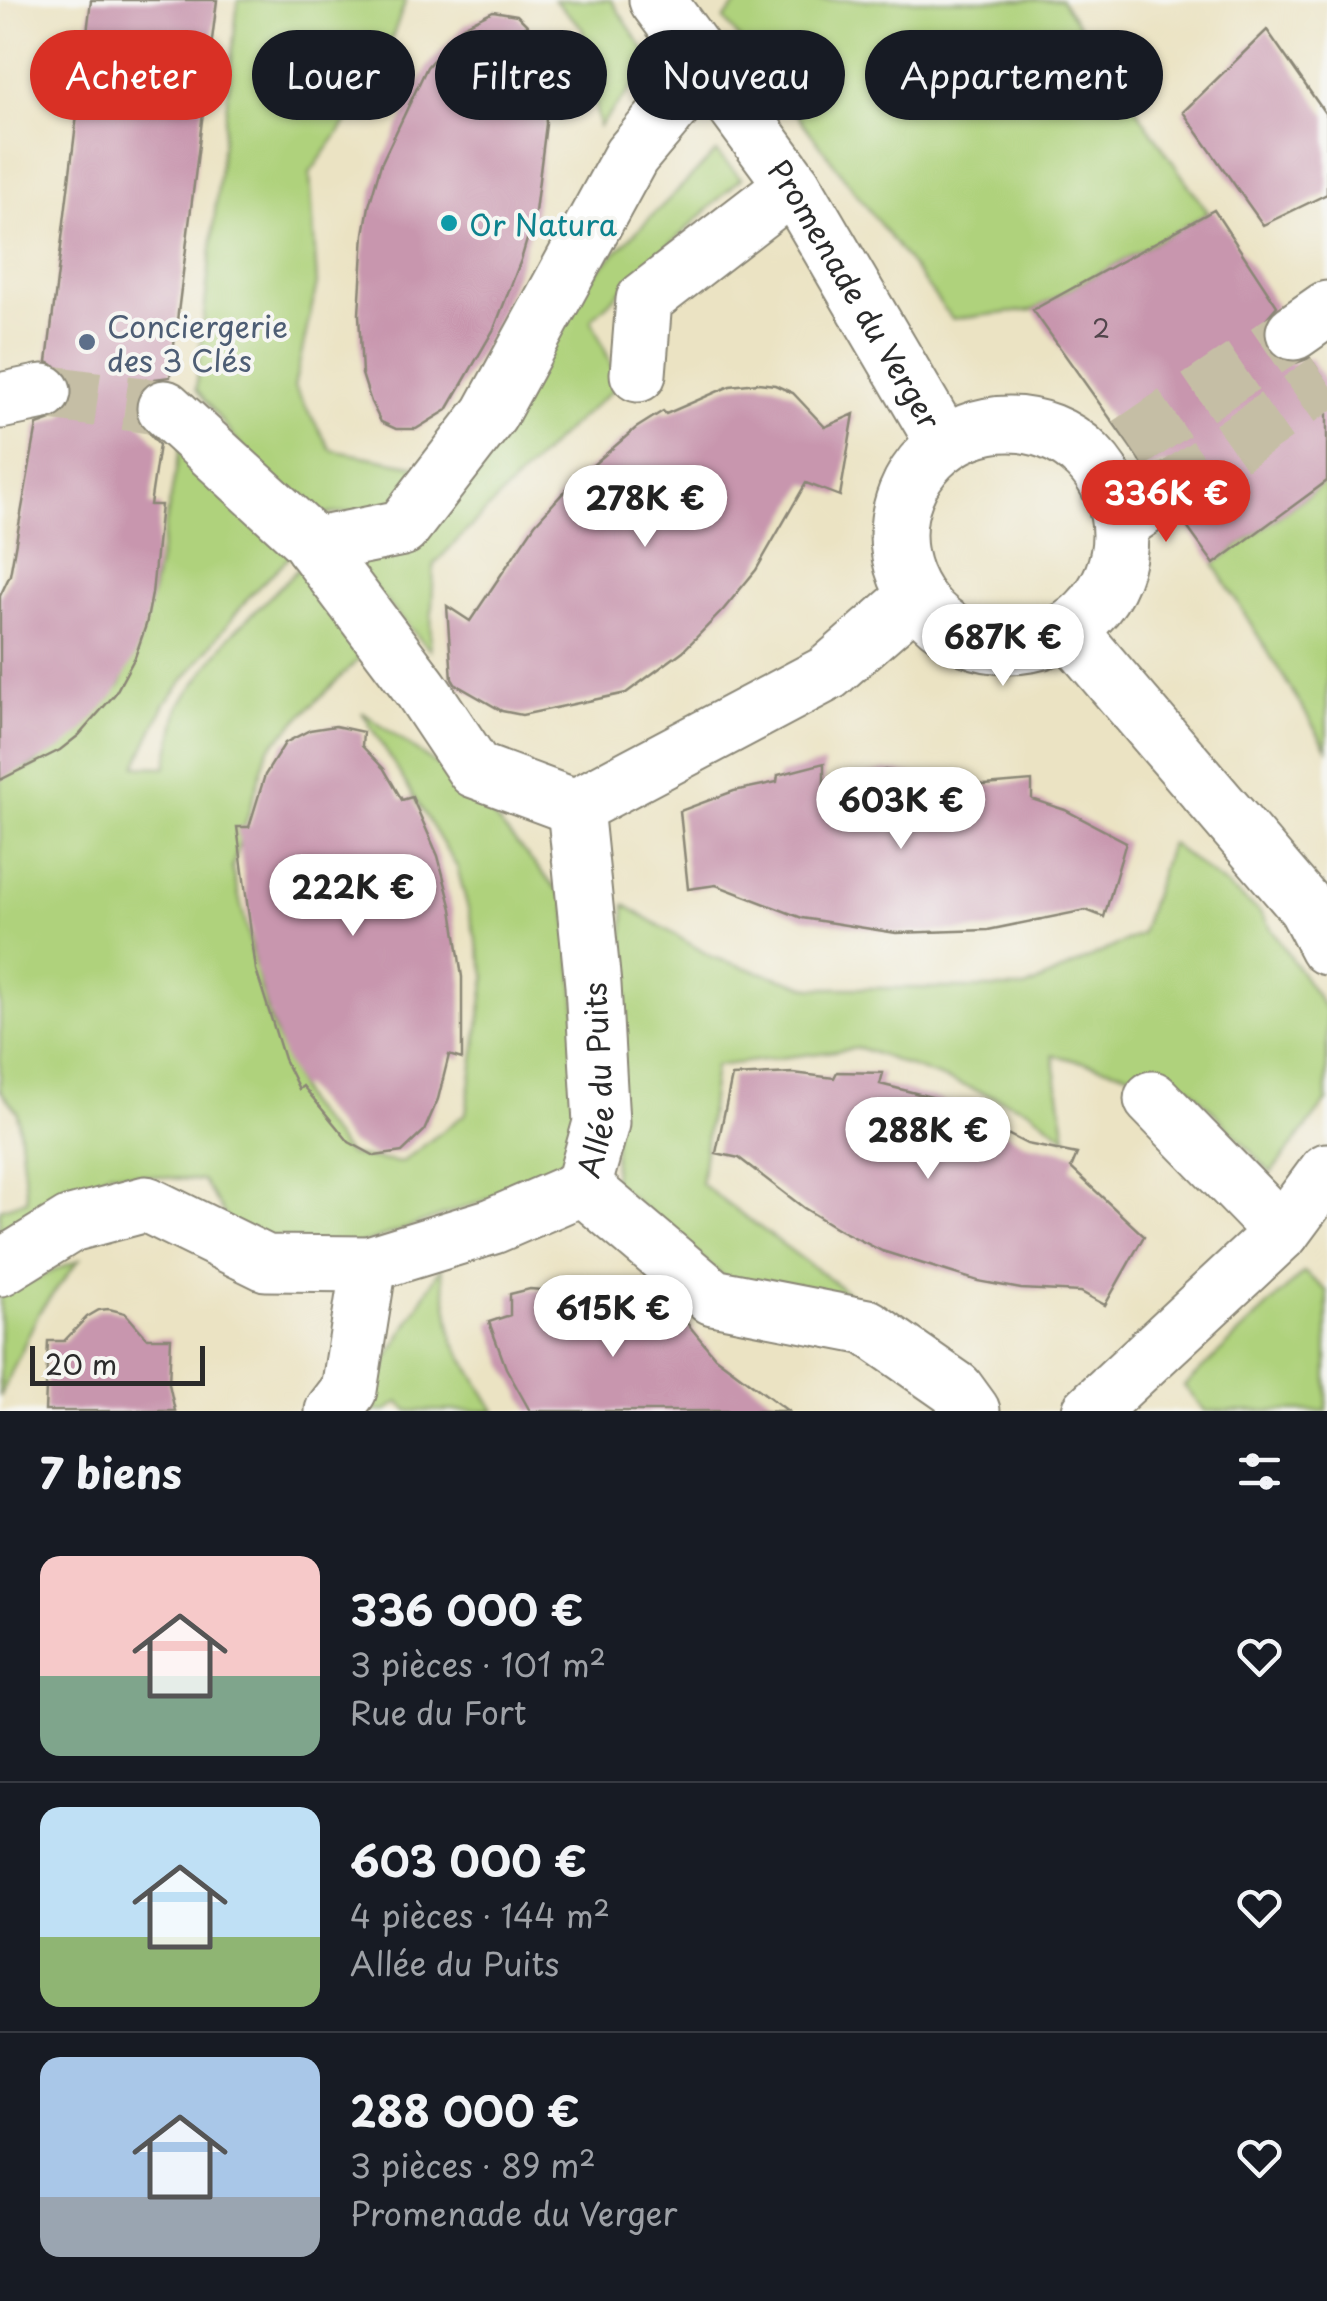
<!DOCTYPE html>
<html lang="fr">
<head>
<meta charset="utf-8">
<style>
	:root { --surface:#171b24; --page:#242831; --text:#f1f3f6; --muted:#9ea1a6; --line:#363941; --accent:#d93025 }
	body { margin:0; font-family:"Playpen Sans",sans-serif; background:var(--page); color:var(--text); height:100vh; display:flex; flex-direction:column; font-size:38px; white-space:nowrap }
	* { box-sizing:border-box; margin:0 }
	p { font-size:32px; color:var(--muted) }
	.icon { flex:none; width:55px; height:55px; fill:none; stroke:currentColor; stroke-width:2; stroke-linecap:round; stroke-linejoin:round }
	.map { position:relative; height:1411px; overflow:hidden }
	.side { display:flex; flex-direction:column; background:var(--surface); flex:1 }
	.side>* { flex:none }
	.top-card { position:absolute; left:30px; top:30px; width:1268px; height:90px; display:flex; gap:20px }
	.scale { position:absolute; left:30px; bottom:25px; width:175px; box-sizing:border-box; padding-left:10px; border:5px solid #2b2b2b; border-top:0; font-size:28px; line-height:35px; white-space:nowrap; color:#2b2b2b; -webkit-text-stroke:8px #f6f6f2; paint-order:stroke }
	.price { position:absolute; translate:-50% -85px; padding:0 22px; border-radius:35px; background:#fff; color:#222; font-size:32px; line-height:65px; filter:drop-shadow(0 2px 5px #0008) }
	.price::after { content:''; position:absolute; left:50%; top:60px; width:30px; height:22px; margin-left:-15px; background:inherit; clip-path:polygon(0 0,100% 0,50% 100%) }
	.price.on { background:var(--accent); color:#fff }
	ul { padding:0; list-style:none }
	li { display:flex; align-items:center; gap:30px; height:250px; padding:0 40px }
	li+li { border-top:2px solid var(--line) }
	li span { display:grid; place-items:center; flex:none; width:280px; height:200px; border-radius:20px; color:#555 }
	li>.icon { margin-inline-start:auto }
	span .icon { width:120px; height:120px; fill:#fffc; stroke-width:1 }
	li b { font-size:42px }
	h2 { display:flex; justify-content:space-between; align-items:center; height:120px; padding:0 40px; font-size:42px }
	.chip { padding:0 35px; border-radius:45px; background:var(--surface); box-shadow:0 2px 8px #0004; font-size:35px; line-height:90px }
	.chip.on { background:var(--accent); color:#fff }
	.map>svg:first-child { display:block }
</style>
</head>
<body>
<div class="map">
<svg width="1327" height="1411" viewBox="0 0 1327 1411">
	<rect width="100%" height="100%" fill="#f6f6f2"/>
	<filter id="ink" filterUnits="userSpaceOnUse"><feTurbulence type="fractalNoise" baseFrequency=".01" numOctaves="2"/><feDisplacementMap in="SourceGraphic" scale="20" xChannelSelector="R" yChannelSelector="G"/><feConvolveMatrix kernelMatrix="1 2 1 2 8 2 1 2 1" color-interpolation-filters="sRGB"/></filter>
	<filter id="wash" filterUnits="userSpaceOnUse"><feTurbulence type="fractalNoise" baseFrequency=".0048" numOctaves="4" result="noise"/><feDisplacementMap in="SourceGraphic" scale="40" xChannelSelector="R" yChannelSelector="G"/><feGaussianBlur stdDeviation="2.25" result="paint"/><feColorMatrix in="noise" values="0 0 0 0 0 0 0 0 0 0 0 0 0 0 0 0 0 1.4 0 .05"/><feComposite in="paint" operator="in"/></filter>
	<g filter="url(#wash)">
		<rect width="100%" height="100%" fill="#ebe3c3"/>
		<!-- green -->
		<path fill="#afd27b" stroke="#6d7e53" stroke-width="2.5" d="M238,0h168l-30,81 -66,92 7,111 -23,103 37,63 96,18 -27,40 -82,7 -64,-53 -58,-73z
			M554,0h57l42,63 -54,64 -17,-100z
			M741,0h320l147,213 -175,97 -81,9 -228,-300z
			M716,152l25,26 -150,141 29,65 -54,46 -132,134 -4,86 -93,-102h69l176,-262z
			M181,444l127,95 -57,55 -86,110 -29,62 30,1 13,-61 51,-70 75,-74 68,83 -105,104 -36,119 36,147 37,88 44,52 52,8 65,-50 20,-136 -29,-110 -95,-155 104,74 100,114 20,208 -27,66 -191,68 -49,14 -84,-25 -32,-50 -93,-9 -110,66v-29l27,-9 -10,-89 -17,-21v-317l32,-7 88,-80 32,-92z
			M1327,481v267l-113,-184z
			M1170,843l90,69 67,99v90l-56,72 -80,-85 -138,-33 13,82 -38,-28 -168,-61 -145,18 -14,118 154,114 -130,-20 -112,-96 12,-277 87,52 99,31h214l116,-54z
			M79,1260l-40,52 -39,85v-103z
			M441,1267l12,74 42,70h-86l-10,-9 -13,9h-38l27,-31z
			M1304,1272l23,19v120h-122l-21,-25z"/>
		<g id="blocks">
			<!-- building -->
			<path fill="#c896ae" d="M91,0h126l-47,377 -15,2 -12,7 -9,16 2,16 23,27 -9,60h11l-9,89 -6,31 -11,32 -20,37 -36,41 -19,15 -60,30v-184l10,-21 27,-150 26,-9 10,-15v-16l-6,-13 -20,-10z
				M493,11l24,4 11,11 16,57 2,41 -11,88 -14,48 -27,69 -47,81 -31,19h-20l-15,-7 -10,-20 -9,-28 -3,-60 5,-80 5,-28 12,-42 46,-97 36,-41z
				M1267,30l60,86v78l-64,31 -80,-113z
				M1214,210l63,96 -12,14 -2,14 5,15 14,12 14,2 14,-5 17,25v98l-113,83 -32,-44 9,-12 3,-14 -6,-17 -10,-10 -16,-3 -16,5 -113,-159z
				M758,383l17,2 18,8 32,34 29,-13 -14,82 -34,-13 -50,87 -33,40 -40,41 -57,42 -104,22 -20,-4 -47,-27 -3,-5 -5,-73 23,15 65,-97 36,-40 65,-56 27,-17 3,3 64,-28z
				M335,726l28,6 -1,14 22,23 18,31 10,-3 26,59 14,53 10,68v82l-13,-4 -11,44 -14,32 -22,21 -27,4 -26,-14 -46,-56 -4,3 -15,-30 -28,-89 -19,-143h12l16,-52 20,-32 25,-13z
				M824,763v24l61,-17 100,15 47,-4v18l33,11 61,32 -22,75 -18,-7 -98,20 -92,3 -94,-15 -86,-33 -28,4 -8,-78 54,-20 43,-9 1,-7z
				M837,1072l46,1 -3,11 59,15 88,45 50,10 -6,14 73,68 -39,69 -24,-13 -60,-3 -43,-8 -96,-30 -42,-21 -36,-22 -65,-50 -23,-5 16,-77 61,-3 41,5z
				M530,1289l47,4 27,7 70,32 12,-10 29,35 73,54h-258l-24,-43 -17,-46 21,-7v-21z
				M109,1309l16,4 22,25h24l-2,46 6,27h-130l3,-70h16l23,-24 12,-7z"/>
		</g>
	</g>
	<g filter="url(#ink)">
		<use href="#blocks" fill-opacity="0" stroke="#8b8777" stroke-width="2.5"/>
		<g fill="none" stroke-linecap="round" stroke-linejoin="round">
			<!-- minor-tunnel -->
			<path stroke="#c5bea5" stroke-width="55" stroke-dasharray="55 28" stroke-linecap="butt" d="M43,392l122,16
				M1129,444l165,-112
				M1163,495l164,-115"/>
			<defs>
				<g id="minor">
					<path id="s1" d="M657,0l136,185 151,258"/>
					<path d="M1294,332l33,-23"/>
					<path d="M638,374l6,-74 149,-115"/>
					<path d="M0,401l43,-9"/>
					<path d="M165,408l143,131 113,150 54,81 100,37"/>
					<circle cx="1009" cy="535" r="111"/>
					<path d="M1120,524l43,-29"/>
					<path d="M313,546l89,-18 88,-114 141,-258 76,-90"/>
					<path d="M1069,630l237,277 21,40"/>
					<path d="M1152,1099l130,133"/>
					<path d="M583,1187l130,110 154,30 89,62 16,22"/>
					<path id="s2" d="M0,1268l71,-44 75,-20 120,59 103,1 124,-38 90,-39 18,-64 -8,-138 -18,-178 253,-134 87,-76"/>
					<path d="M333,1411l16,-21 20,-126"/>
					<path d="M1090,1411l192,-179 45,-61"/>
				</g>
			</defs>
			<!-- minor casing -->
			<use href="#minor" stroke="#8b8777" stroke-width="59"/>
			<!-- minor -->
			<use href="#minor" stroke="#fff" stroke-width="55"/>
		</g>
	</g>
	<!-- markers -->
	<circle fill="#0f9aa8" stroke="#f6f6f2" stroke-width="4" cx="449" cy="223" r="10"/>
	<circle fill="#5c6f8a" stroke="#f6f6f2" stroke-width="4" cx="87" cy="342" r="10"/>
	<g text-anchor="middle" dominant-baseline="central" stroke-width="8" stroke-linejoin="round" paint-order="stroke">
		<!-- number labels -->
		<g font-size="25" fill="#52464c">
			<text x="1101" y="328">2</text>
		</g>
		<!-- culture labels -->
		<g font-size="30" fill="#0d838f" stroke="#f6f6f2" text-anchor="start">
			<text x="469" y="223">Or Natura</text>
		</g>
		<!-- street labels -->
		<g font-size="30" fill="#2b2b2b" stroke="#f6f6f2">
			<text stroke="none"><textPath href="#s1" startOffset="355">Promenade du Verger</textPath></text>
			<text stroke="none"><textPath href="#s2" startOffset="735">Allée du Puits</textPath></text>
		</g>
		<!-- service labels -->
		<g font-size="30" fill="#4e5e75" stroke="#f6f6f2" text-anchor="start">
			<text x="107" y="325">Conciergerie<tspan x="107" dy="34">des 3 Clés</tspan></text>
		</g>
	</g>
</svg>
<div class="scale">20 m</div>
<b class="price on" style="left:1166px;top:545px">336K €</b>
<b class="price" style="left:645px;top:550px">278K €</b>
<b class="price" style="left:1003px;top:689px">687K €</b>
<b class="price" style="left:901px;top:852px">603K €</b>
<b class="price" style="left:353px;top:939px">222K €</b>
<b class="price" style="left:928px;top:1182px">288K €</b>
<b class="price" style="left:613px;top:1360px">615K €</b>
<div class="top-card">
<a class="chip on">Acheter</a>
<a class="chip">Louer</a>
<a class="chip">Filtres</a>
<a class="chip">Nouveau</a>
<a class="chip">Appartement</a>
</div>
</div>
<section class="side">
<h2>7 biens<svg class="icon" aria-label="filters" viewBox="0 0 24 24"><path d="M4 7h16M4 17h16"/><circle cx="9" cy="7" r="2"/><circle cx="15" cy="17" r="2"/></svg></h2>
<ul>
<li><span style="background:linear-gradient(#f6c9c9 60%,#7fa58c 0)"><svg class="icon" aria-label="home" viewBox="0 0 24 24"><path d="M3 11l9-7 9 7M6 9v11h12V9"/></svg></span><div><b>336 000 €</b><p>3 pièces · 101 m²</p><p>Rue du Fort</p></div><svg class="icon" aria-label="heart" viewBox="0 0 24 24"><path d="M12 20l-8-8c-3-5 5-10 8-4 3-6 11-1 8 4z"/></svg></li>
<li><span style="background:linear-gradient(#bfe0f5 65%,#8fb573 0)"><svg class="icon" aria-label="home" viewBox="0 0 24 24"><path d="M3 11l9-7 9 7M6 9v11h12V9"/></svg></span><div><b>603 000 €</b><p>4 pièces · 144 m²</p><p>Allée du Puits</p></div><svg class="icon" aria-label="heart" viewBox="0 0 24 24"><path d="M12 20l-8-8c-3-5 5-10 8-4 3-6 11-1 8 4z"/></svg></li>
<li><span style="background:linear-gradient(#a9c7e8 70%,#9aa5b1 0)"><svg class="icon" aria-label="home" viewBox="0 0 24 24"><path d="M3 11l9-7 9 7M6 9v11h12V9"/></svg></span><div><b>288 000 €</b><p>3 pièces · 89 m²</p><p>Promenade du Verger</p></div><svg class="icon" aria-label="heart" viewBox="0 0 24 24"><path d="M12 20l-8-8c-3-5 5-10 8-4 3-6 11-1 8 4z"/></svg></li>
</ul>
</section>
</body>
</html>
